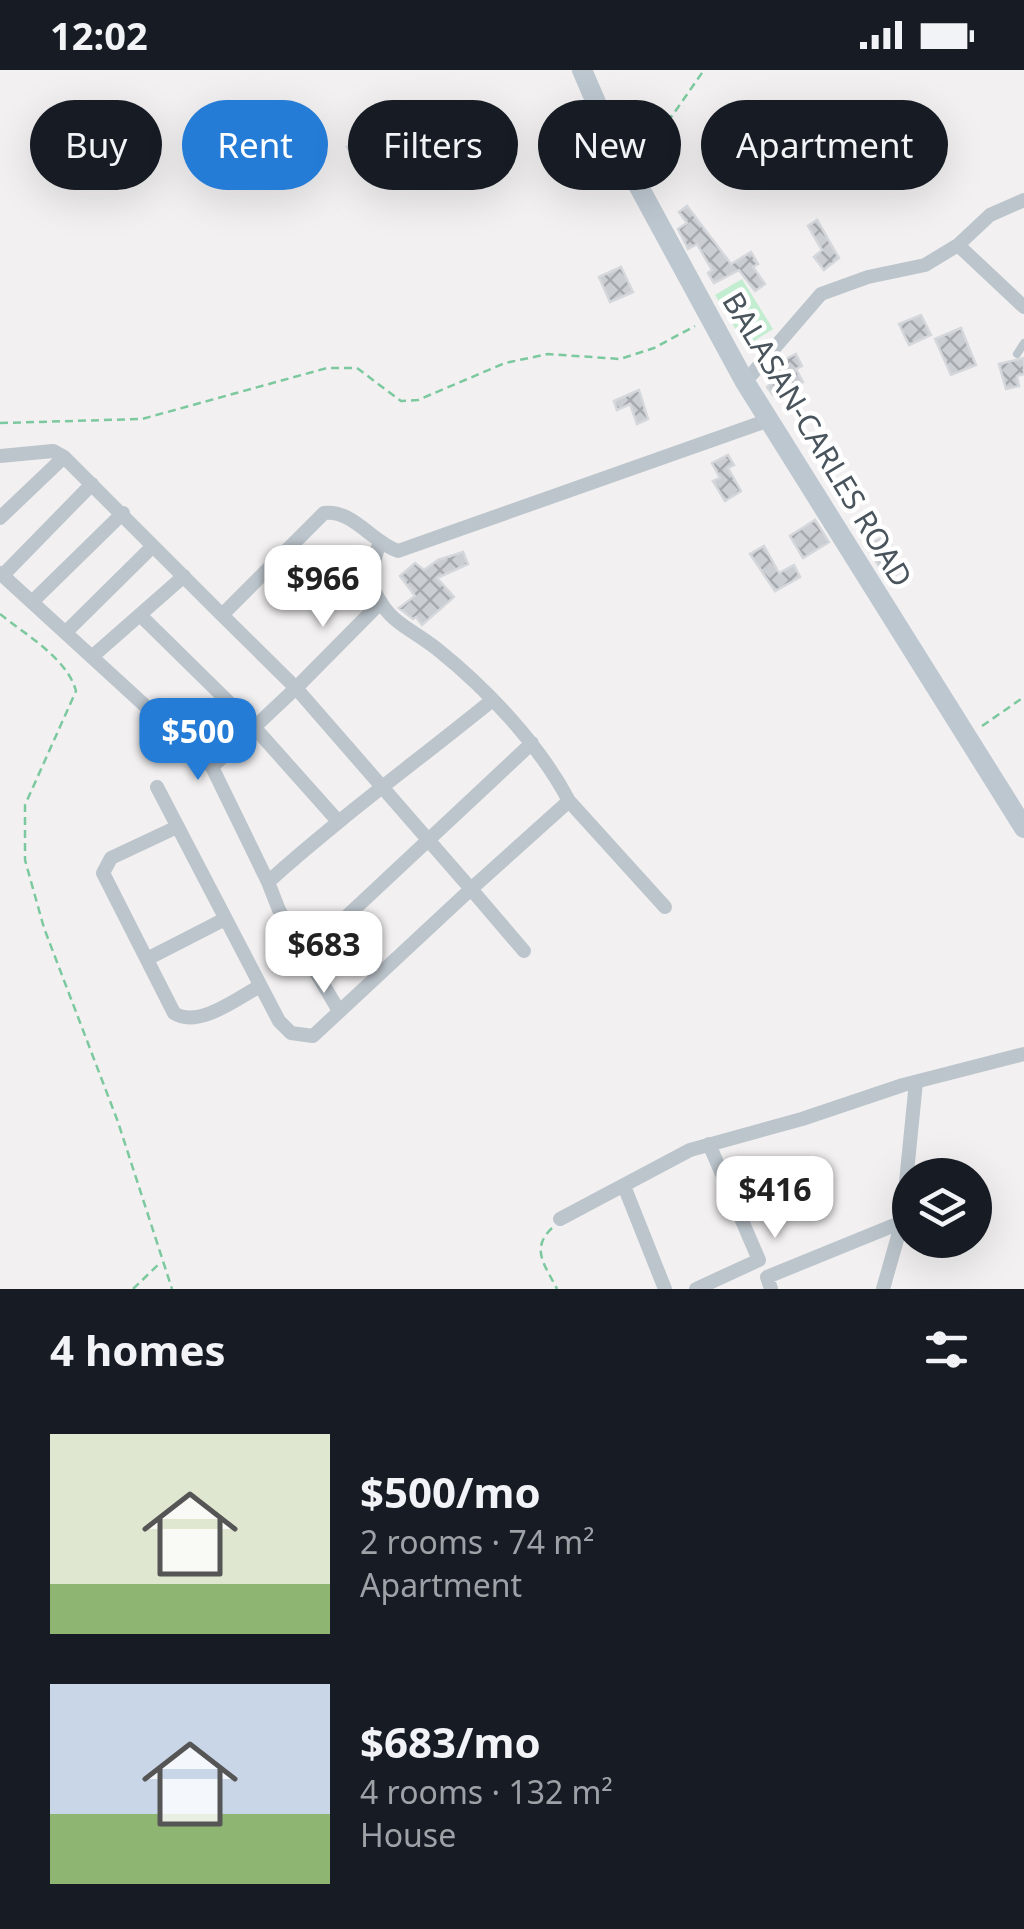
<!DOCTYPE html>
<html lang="en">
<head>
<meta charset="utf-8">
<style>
	:root { --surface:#171b24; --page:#242831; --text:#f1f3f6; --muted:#9ea1a6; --accent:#257cd7 }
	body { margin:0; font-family:"Noto Sans",sans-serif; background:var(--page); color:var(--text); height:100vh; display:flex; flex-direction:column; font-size:38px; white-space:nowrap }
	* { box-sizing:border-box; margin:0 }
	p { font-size:32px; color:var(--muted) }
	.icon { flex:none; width:55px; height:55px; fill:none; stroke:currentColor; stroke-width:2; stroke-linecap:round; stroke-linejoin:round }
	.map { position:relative; height:1219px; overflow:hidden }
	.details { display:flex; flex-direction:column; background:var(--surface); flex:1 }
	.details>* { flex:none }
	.hud { position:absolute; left:30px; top:30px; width:965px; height:90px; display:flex; gap:20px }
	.buttons { position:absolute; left:892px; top:1088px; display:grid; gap:20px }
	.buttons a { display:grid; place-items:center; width:100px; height:100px; border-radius:50%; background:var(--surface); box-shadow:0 10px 40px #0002; font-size:50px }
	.price { position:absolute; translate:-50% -85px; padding:0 22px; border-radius:20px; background:#fff; color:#222; font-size:32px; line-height:65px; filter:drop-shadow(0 2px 5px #0008) }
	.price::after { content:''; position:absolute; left:50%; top:60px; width:30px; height:22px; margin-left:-15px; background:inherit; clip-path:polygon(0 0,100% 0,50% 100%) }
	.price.current { background:var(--accent); color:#fff }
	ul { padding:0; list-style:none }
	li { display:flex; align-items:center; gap:30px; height:250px; padding:0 50px }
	li span { display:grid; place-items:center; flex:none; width:280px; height:200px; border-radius:0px; color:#555 }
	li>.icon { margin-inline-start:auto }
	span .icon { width:120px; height:120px; fill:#fffc; stroke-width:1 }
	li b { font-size:42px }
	h2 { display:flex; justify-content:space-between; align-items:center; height:120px; padding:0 50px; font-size:42px }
	.chip { padding:0 35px; border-radius:45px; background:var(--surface); box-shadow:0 10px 40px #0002; font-size:35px; line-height:90px }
	.chip.current { background:var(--accent); color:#fff }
	.status { display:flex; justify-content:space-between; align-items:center; height:70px; padding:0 50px; background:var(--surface); direction:ltr }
	.status svg { height:28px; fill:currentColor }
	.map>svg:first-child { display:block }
</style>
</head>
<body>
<div class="status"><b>12:02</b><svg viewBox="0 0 49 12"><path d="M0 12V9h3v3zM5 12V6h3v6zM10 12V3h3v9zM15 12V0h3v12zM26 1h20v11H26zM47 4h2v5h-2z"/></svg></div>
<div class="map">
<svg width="1024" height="1219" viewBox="0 0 1024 1219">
	<defs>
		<pattern id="building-cross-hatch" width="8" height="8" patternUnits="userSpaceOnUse" patternTransform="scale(2.5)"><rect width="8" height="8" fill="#cacdd2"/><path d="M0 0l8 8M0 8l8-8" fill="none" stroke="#a6a9ae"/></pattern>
	</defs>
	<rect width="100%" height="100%" fill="#f2f0f0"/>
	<!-- pitch -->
	<path fill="#c2edd0" d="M742,209l31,50 -27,17 -31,-51z"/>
	<!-- building -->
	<path fill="url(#building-cross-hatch)" stroke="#d4d7db" stroke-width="2.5" d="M374,61l16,19 -7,7 -12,-9 -15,12 -9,-13z
		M687,136l44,58 20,-12 7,12 -5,3 12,17 -10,7 -16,-21 -25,13 -6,-10 4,-3 -15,-26 -9,5 -10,-20 9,-6 -8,-11z
		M817,150l22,38 -15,12 -10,-13 8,-7 -14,-24z
		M621,197l12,25 -23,10 -11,-25z
		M921,245l10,20 -22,10 -10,-21z
		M961,258l15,37 -25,10 -16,-36z
		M796,284l6,12 -6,3 7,13 -30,13 -6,-8 15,-11 -6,-12z
		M1024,288v16l-7,2 2,10 -13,3 -7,-25z
		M639,320l9,29 -11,5 -7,-20 -13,6 -3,-9z
		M728,385l6,10 -6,3 13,23 -16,10 -12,-20 7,-3 -8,-15z
		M815,450l14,22 -26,16 -13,-22z
		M886,466l5,8 -7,4 16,24 -12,8 -22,-34z
		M764,476l15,27 15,-8 6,12 -25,14 -25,-37z
		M463,482l5,12 -31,14 17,19 -32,28 -6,-8 -3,2 -14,-11 16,-12 -15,-20 15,-13 9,7 14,-10z"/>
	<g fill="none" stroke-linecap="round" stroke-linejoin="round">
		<!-- path -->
		<path stroke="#7cc99f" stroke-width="2.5" stroke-dasharray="8 5" stroke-linecap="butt" d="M628,61l44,-15 32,-46
			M0,353l142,-4 185,-51h30l44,33 17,-1 87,-37 43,-9 72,5 34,-11 41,-22
			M0,544c26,21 67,44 76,77l-51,114v55l19,68 74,194 54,167
			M982,656l42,-29
			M552,1158c-22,21 -7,37 5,61
			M133,1219l28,-27"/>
		<!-- service -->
		<path stroke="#bcc5cc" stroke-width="8" d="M1017,284l7,-11"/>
		<!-- minor -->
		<path stroke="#bcc5cc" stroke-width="14" d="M958,175l66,62
			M745,312l76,-88 47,-17 57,-12 33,-20 32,-30 34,-15
			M0,386l53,-5 11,6 158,158 102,-102c28,-4 48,29 74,38l371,-131
			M0,448l64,-61
			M379,474l-10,35c19,46 33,43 68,70 50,40 102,95 132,152l-98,88 -175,-201 85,-86
			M0,503l212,194 84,-79 -74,-73
			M3,505l89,-91
			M33,531l90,-88
			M140,545l114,112 83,93
			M66,562l86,-85
			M94,585l90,-79
			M212,697l56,115
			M157,717l122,234 12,12 22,3 158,-147 53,62
			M569,731l96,106
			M177,757l-66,31 -8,15 71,140c24,16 64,-15 86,-27
			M331,861l201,-188
			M147,889l78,-40
			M339,941l-60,-101 -11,-28c71,-64 148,-120 222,-180
			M624,1116l41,103
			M560,1149l130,-69 112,-31 101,-34 121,-31
			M696,1219l63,-29 -50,-116
			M771,1219l-4,-12 135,-55
			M883,1219l19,-67 14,-140"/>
		<!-- secondary -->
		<path stroke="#bdc7d0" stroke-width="20" d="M582,0l25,58 138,254 279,446"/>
	</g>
	<g text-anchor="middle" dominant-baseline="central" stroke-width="9" stroke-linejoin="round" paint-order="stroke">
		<!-- street labels -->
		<g font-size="30" fill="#49545c" stroke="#fff">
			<text transform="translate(818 369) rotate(59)">BALASAN-CARLES ROAD</text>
		</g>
	</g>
</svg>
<div class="buttons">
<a><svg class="icon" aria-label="layers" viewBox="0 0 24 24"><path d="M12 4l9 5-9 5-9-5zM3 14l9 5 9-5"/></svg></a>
</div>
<b class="price" style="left:323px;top:560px">$966</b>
<b class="price current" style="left:198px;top:713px">$500</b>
<b class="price" style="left:324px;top:926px">$683</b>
<b class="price" style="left:775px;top:1171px">$416</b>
<div class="hud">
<a class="chip">Buy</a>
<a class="chip current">Rent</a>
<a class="chip">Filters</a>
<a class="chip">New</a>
<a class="chip">Apartment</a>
</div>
</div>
<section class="details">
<h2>4 homes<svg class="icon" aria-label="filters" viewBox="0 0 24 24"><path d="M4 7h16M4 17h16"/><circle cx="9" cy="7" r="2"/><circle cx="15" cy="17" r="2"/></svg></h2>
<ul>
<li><span style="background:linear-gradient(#dfe7d0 75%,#8fb573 0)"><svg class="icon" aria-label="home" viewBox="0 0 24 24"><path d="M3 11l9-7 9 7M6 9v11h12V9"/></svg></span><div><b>$500/mo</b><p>2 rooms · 74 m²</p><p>Apartment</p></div></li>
<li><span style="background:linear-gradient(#c9d6e8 65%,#8fb573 0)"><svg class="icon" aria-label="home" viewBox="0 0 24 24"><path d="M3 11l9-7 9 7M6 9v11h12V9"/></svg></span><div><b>$683/mo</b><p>4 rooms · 132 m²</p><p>House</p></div></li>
</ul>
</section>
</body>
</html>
